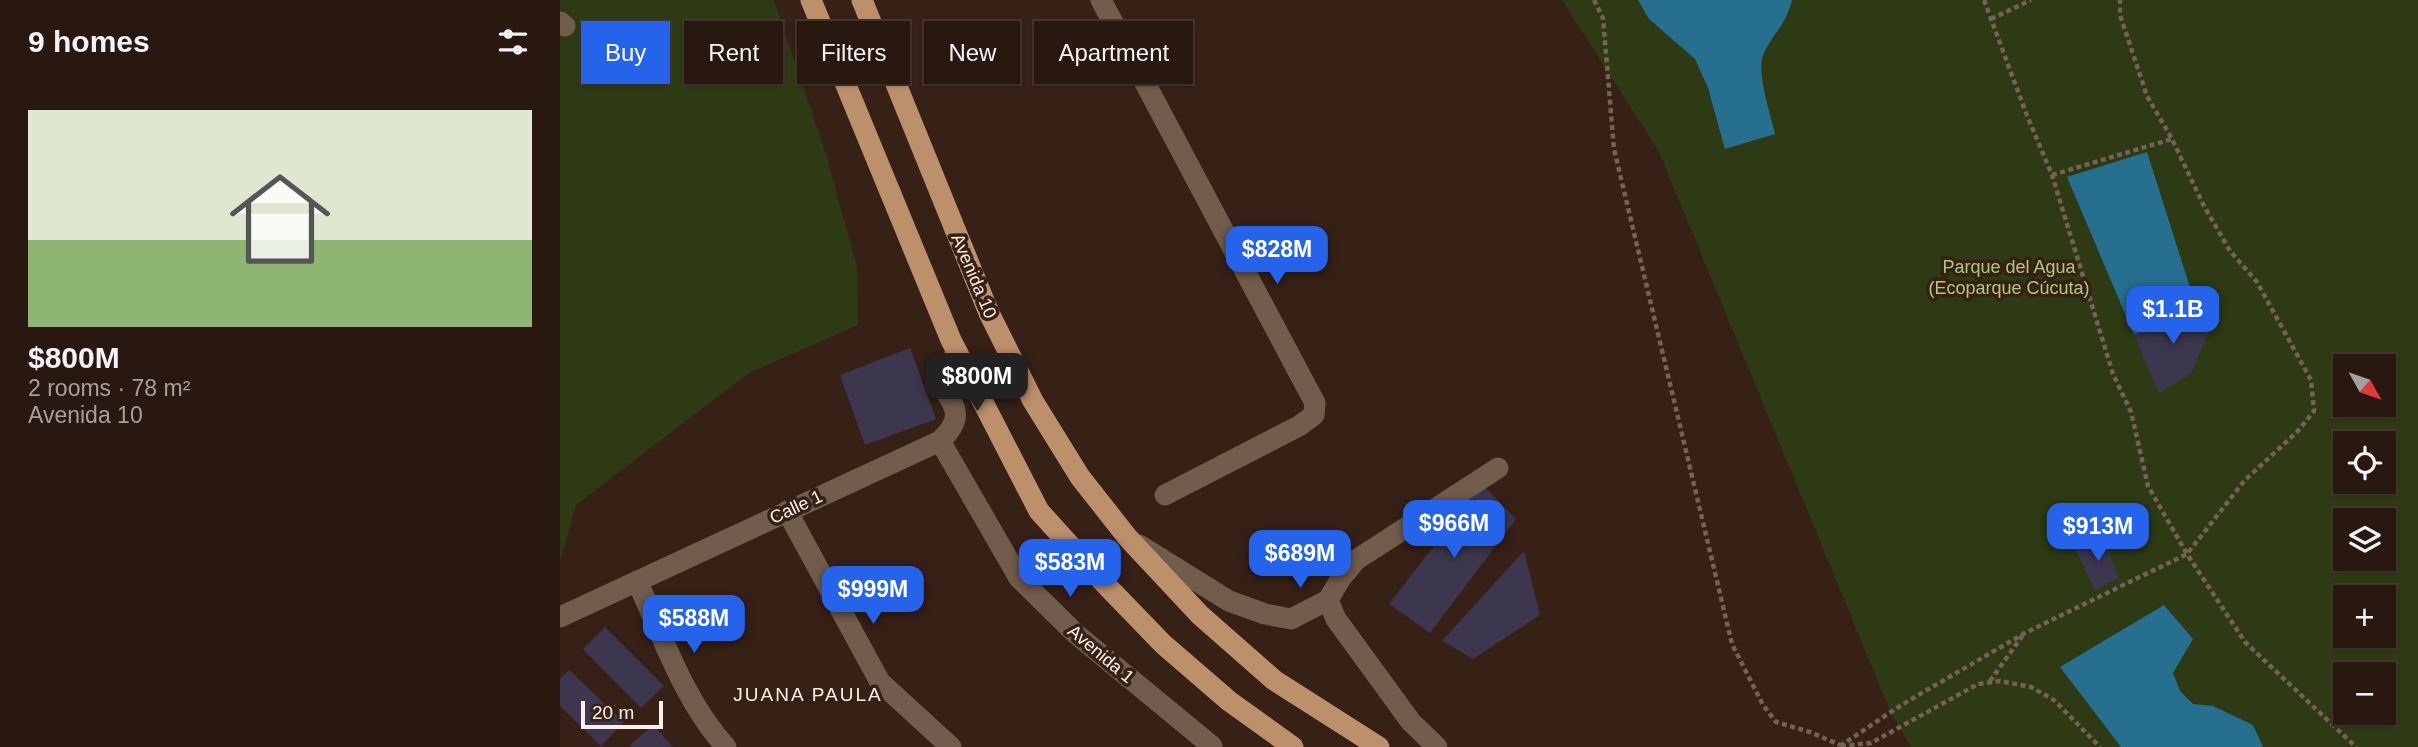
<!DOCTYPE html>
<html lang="en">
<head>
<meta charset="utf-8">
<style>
	:root { --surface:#291810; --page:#35251e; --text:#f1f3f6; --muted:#a5a09f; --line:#453730; --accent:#2563eb }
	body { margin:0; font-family:Helvetica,sans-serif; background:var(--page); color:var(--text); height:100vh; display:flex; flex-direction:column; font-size:26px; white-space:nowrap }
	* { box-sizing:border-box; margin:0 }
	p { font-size:23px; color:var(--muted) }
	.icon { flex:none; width:38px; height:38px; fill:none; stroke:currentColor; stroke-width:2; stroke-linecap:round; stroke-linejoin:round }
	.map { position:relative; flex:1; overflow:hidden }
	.side { display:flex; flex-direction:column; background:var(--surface); width:560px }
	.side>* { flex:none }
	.banner { position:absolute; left:21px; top:21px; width:665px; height:63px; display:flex; gap:14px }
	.needle { width:46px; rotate:130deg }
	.tools { position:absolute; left:1773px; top:354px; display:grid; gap:14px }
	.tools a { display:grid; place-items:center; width:63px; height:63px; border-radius:0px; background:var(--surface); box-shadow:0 2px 5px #0004,0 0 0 2px var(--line); font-size:35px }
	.scale { position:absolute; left:21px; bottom:18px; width:82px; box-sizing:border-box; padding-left:7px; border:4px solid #feeee7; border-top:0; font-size:19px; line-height:24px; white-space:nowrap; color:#feeee7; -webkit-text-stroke:5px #372016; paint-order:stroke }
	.price { position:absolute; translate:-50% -60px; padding:0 16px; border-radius:14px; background:var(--accent); color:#fff; font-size:23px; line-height:46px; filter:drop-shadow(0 2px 4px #0008) }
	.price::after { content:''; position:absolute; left:50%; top:42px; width:21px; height:16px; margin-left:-10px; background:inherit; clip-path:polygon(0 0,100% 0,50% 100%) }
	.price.on { background:#222; color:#fff }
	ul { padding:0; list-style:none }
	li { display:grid; align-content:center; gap:14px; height:371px; padding:0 28px }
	li span { display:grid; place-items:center; height:217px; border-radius:0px; color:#555 }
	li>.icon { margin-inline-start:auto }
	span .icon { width:126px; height:126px; fill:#fffc; stroke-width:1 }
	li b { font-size:30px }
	h2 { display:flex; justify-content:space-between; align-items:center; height:84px; padding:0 28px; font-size:30px }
	.tag { padding:0 24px; border-radius:0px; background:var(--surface); box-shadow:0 2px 5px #0004,0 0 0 2px var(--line); font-size:24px; line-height:63px }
	.tag.on { background:var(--accent); color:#fff }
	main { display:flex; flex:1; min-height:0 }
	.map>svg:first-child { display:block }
</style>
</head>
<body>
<main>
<section class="side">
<h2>9 homes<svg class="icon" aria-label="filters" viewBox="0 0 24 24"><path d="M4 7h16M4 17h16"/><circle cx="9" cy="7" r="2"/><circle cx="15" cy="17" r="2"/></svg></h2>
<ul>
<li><span style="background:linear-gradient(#dfe7d0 60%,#8fb573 0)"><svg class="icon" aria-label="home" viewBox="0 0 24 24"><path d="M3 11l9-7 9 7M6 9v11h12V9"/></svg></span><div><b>$800M</b><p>2 rooms · 78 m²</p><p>Avenida 10</p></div></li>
</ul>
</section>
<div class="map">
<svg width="1858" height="747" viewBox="0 0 1858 747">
	<rect width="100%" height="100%" fill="#372016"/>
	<!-- green -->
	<path fill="#2d3a13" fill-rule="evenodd" d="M0,0h214l52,154 31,113 1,58 -109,48 -173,132 -16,56z
		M1002,0h856v747h-507l-20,-34 -232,-561zM1785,366h39v38h-39zM1785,443h39v38h-39zM1785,520h39v38h-39zM1785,597h39v38h-39zM1785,674h39v38h-39z"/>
	<!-- water -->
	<path fill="#266f8f" d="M1078,0h154c-6,25 -18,32 -28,53 -9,17 7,62 11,81l-50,15 -17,-61 -13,-29 -46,-40z
		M1587,152l48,151 -61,32 -67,-158z
		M1604,605l29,34 -20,34 7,18 13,13 20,2 40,19 10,22h-142l-61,-80z"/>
	<!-- building -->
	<path fill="#3c374e" d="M1635,303l13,30 -17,41 -32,19 -25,-58z
		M350,348l26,71 -71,26 -25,-70z
		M922,484l34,35 -86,114 -41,-29z
		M1543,536l16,42 -24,12 -20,-41z
		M964,551l16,64 -67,44 -31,-18z
		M45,627l59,59 -23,22 -58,-59z
		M9,670l55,52 -23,24 -41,-40v-27z
		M93,725l20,22h-41l-2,-2z"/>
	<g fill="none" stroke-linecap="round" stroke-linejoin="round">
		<!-- path -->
		<path stroke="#766158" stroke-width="4.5" stroke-dasharray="5 3.5" stroke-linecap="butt" d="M1034,0l9,18 11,131 118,495 31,61 13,17 34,10 30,13
			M1424,0l42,113 26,62 61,199 18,38 17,74 39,68 58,88 111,105
			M1431,19l40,-19
			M1492,175l120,-36
			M1430,681l33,-46
			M1280,746l63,-42 122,-71 162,-79 58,-74 52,-48 17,-21 -3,-31 -54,-98 -27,-31 -26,-45 -32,-67 -25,-43 -27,-81v-15
			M1281,746l30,-3 107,-59 22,-3 31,6 23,13 46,47"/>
		<!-- minor -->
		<path stroke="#725c4b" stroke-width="21" d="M541,0l214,403 -1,12 -15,11 -134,69
			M0,22l5,4
			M380,441l79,137 57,56 136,112
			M227,511l93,171 71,65
			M579,545l90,56 36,13 26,5 37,-19 13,-22 15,-18 142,-92
			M77,581c26,56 47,120 89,166
			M768,600l8,19 75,103 26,25
			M0,617l380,-176c45,-42 -27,-46 17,-87"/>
		<!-- major -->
		<path stroke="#bd906c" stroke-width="21" d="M251,0l140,340 88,171 65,72 59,61 66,57 64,46
			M302,0l127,313 44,88 47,76 48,61 72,77 74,65 105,67"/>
	</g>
	<g text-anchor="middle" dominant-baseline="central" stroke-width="7" stroke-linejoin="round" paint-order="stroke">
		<!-- park labels -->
		<g font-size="18" fill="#accb76" stroke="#372016">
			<text x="1449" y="267">Parque del Agua<tspan x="1449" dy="21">(Ecoparque Cúcuta)</tspan></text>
		</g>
		<!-- street labels -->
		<g font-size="18" fill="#feeee7" stroke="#372016">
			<text transform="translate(414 276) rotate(67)">Avenida 10</text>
			<text transform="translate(236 507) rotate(-25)">Calle 1</text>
			<text transform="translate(541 654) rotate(40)">Avenida 1</text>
		</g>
		<!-- neighbourhood labels -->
		<g font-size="19" letter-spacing="2" fill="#feeee7" stroke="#372016">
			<text x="248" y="694">JUANA PAULA</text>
		</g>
	</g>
</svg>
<div class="tools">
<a><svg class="needle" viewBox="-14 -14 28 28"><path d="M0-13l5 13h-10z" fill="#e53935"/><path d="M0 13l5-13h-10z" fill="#a5a09f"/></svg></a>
<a><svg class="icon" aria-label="locate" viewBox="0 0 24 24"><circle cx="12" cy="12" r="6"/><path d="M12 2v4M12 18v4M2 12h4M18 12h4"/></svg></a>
<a><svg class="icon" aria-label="layers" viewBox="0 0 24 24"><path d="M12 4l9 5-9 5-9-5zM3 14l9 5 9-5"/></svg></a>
<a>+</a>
<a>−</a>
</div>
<div class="scale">20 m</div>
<b class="price" style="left:717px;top:286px">$828M</b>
<b class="price" style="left:1613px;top:346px">$1.1B</b>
<b class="price on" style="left:417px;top:413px">$800M</b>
<b class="price" style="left:894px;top:560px">$966M</b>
<b class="price" style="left:1538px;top:563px">$913M</b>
<b class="price" style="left:740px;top:590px">$689M</b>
<b class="price" style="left:510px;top:599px">$583M</b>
<b class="price" style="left:313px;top:626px">$999M</b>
<b class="price" style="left:134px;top:655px">$588M</b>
<div class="banner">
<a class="tag on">Buy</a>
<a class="tag">Rent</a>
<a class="tag">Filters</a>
<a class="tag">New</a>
<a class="tag">Apartment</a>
</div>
</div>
</main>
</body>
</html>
